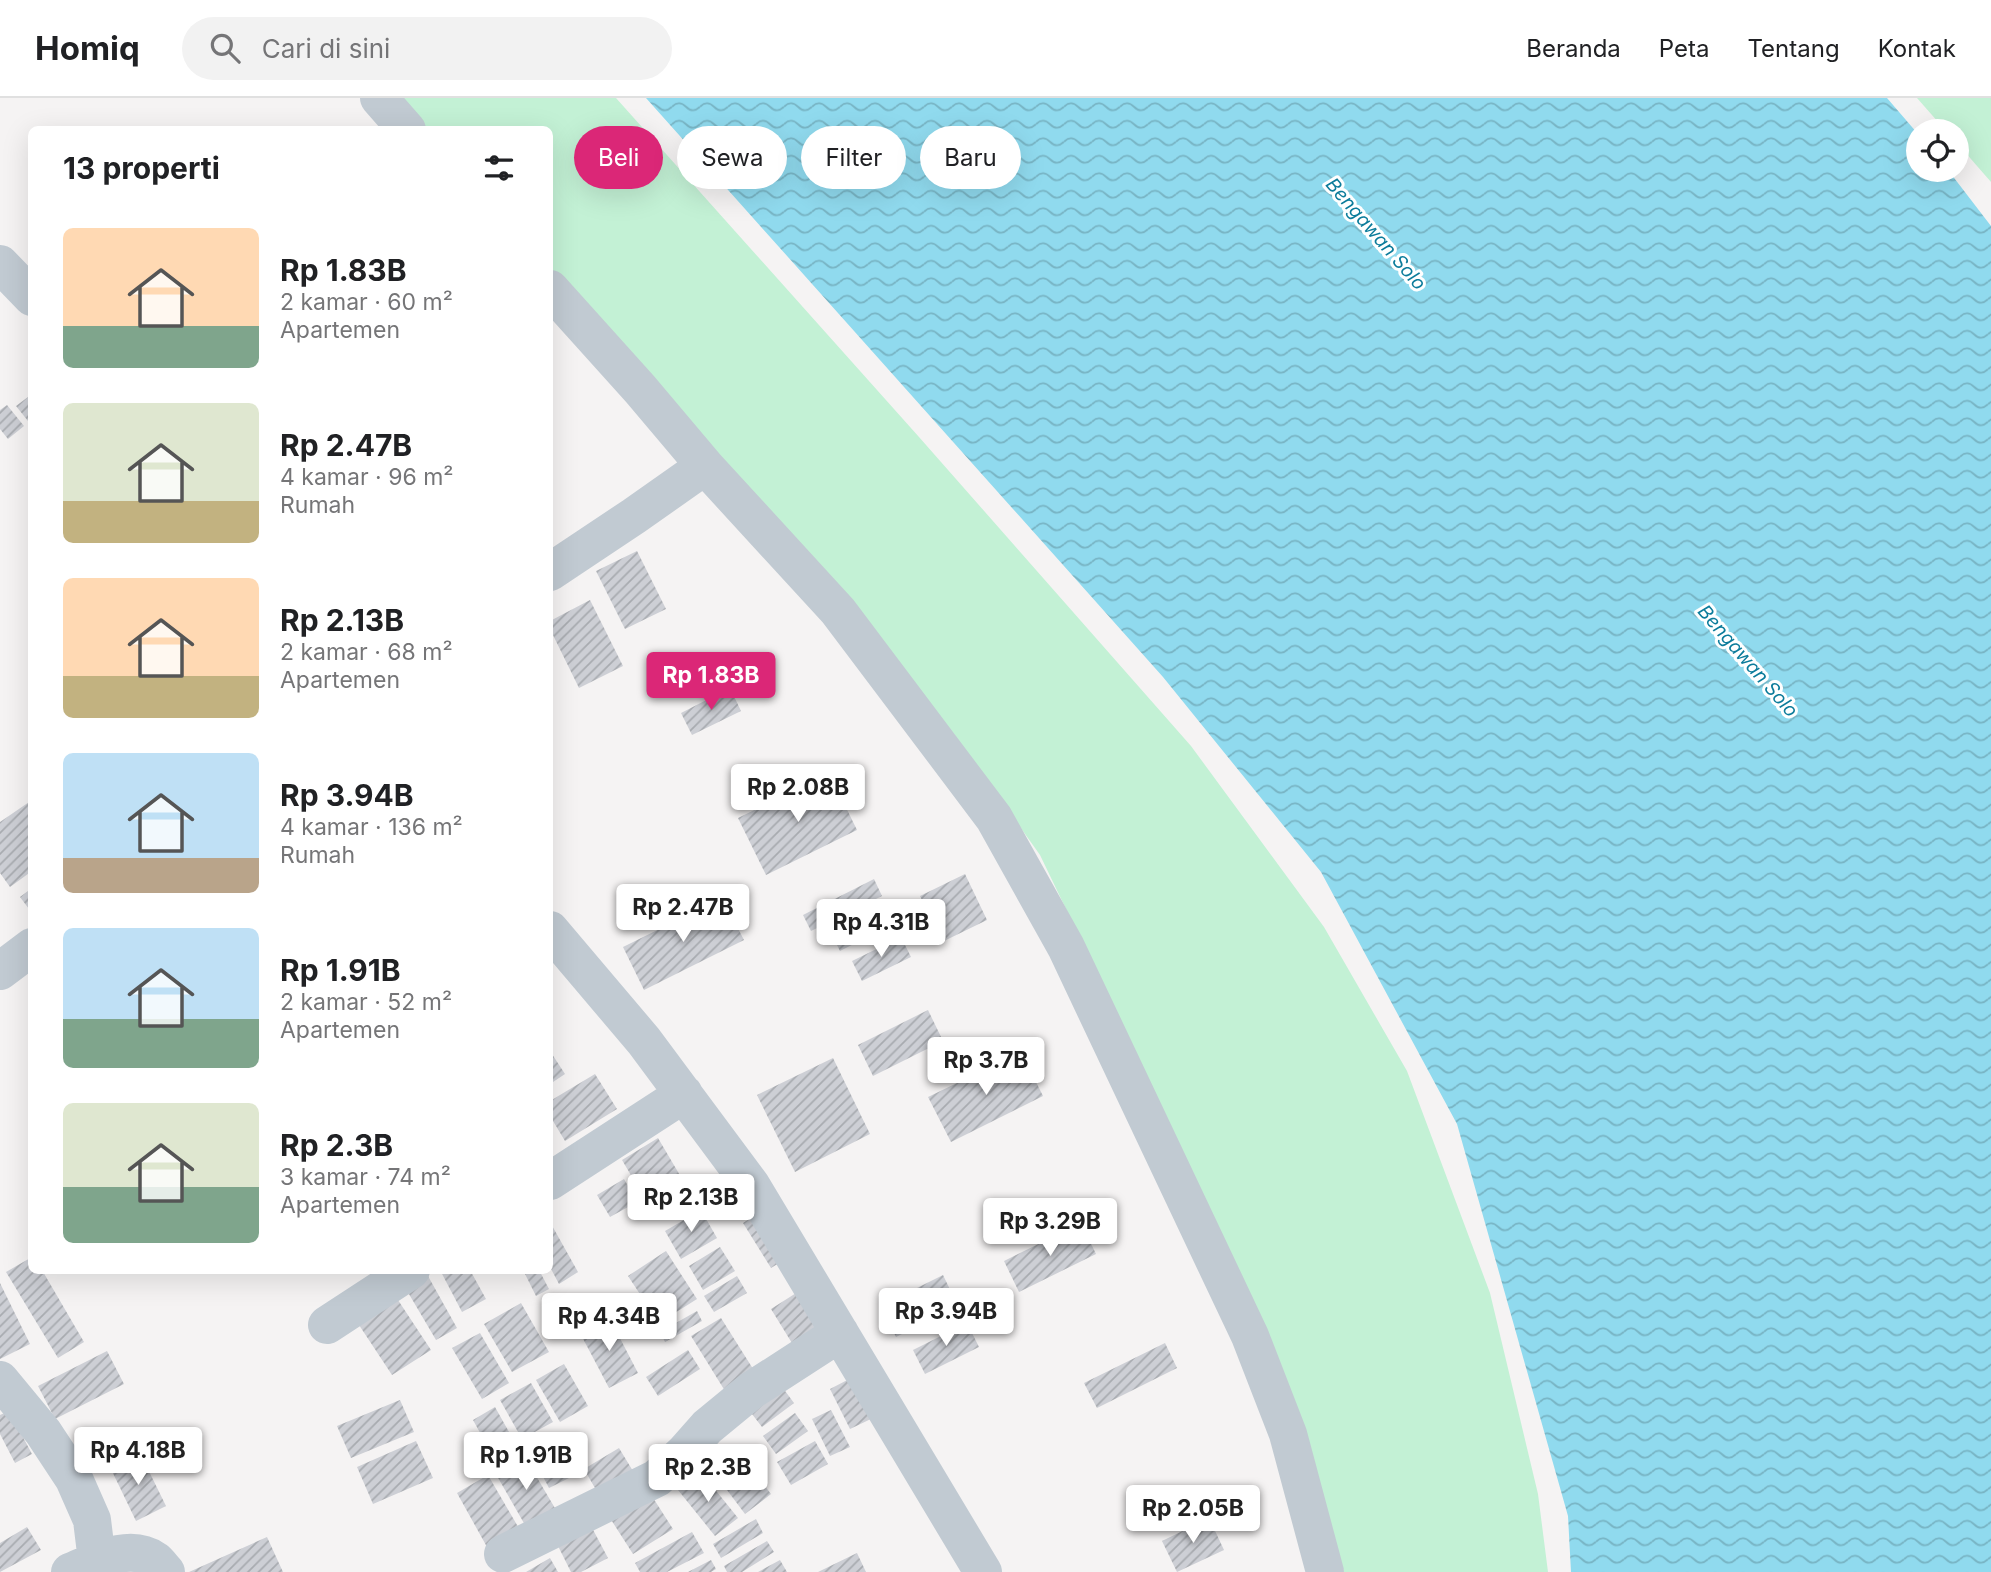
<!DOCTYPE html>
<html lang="id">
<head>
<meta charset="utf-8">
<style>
	:root { --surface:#fff; --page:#f2f2f2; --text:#202124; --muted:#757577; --line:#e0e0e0; --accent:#db2777 }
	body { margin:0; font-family:Inter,sans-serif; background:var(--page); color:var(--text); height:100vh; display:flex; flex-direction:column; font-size:26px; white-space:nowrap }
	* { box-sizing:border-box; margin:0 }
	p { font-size:23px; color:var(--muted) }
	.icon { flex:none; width:38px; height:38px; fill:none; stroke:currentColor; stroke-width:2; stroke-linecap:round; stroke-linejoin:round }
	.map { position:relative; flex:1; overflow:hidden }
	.panel { position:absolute; left:28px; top:28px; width:525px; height:1148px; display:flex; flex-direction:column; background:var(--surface); border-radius:10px; box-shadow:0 7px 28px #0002 }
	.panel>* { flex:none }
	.banner { position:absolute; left:574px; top:28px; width:665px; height:63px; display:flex; gap:14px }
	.tools { position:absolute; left:1906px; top:21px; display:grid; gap:14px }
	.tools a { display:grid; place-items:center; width:63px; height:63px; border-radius:50%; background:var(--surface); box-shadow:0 7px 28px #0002; font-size:35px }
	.price { position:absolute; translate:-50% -60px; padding:0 16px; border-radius:7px; background:#fff; color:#222; font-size:23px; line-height:46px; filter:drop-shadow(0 2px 4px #0008) }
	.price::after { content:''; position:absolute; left:50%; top:42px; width:21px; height:16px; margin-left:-10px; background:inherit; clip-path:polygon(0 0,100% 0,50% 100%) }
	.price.active { background:var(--accent); color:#fff }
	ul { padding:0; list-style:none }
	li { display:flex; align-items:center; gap:21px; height:175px; padding:0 35px }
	li span { display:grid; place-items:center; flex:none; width:196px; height:140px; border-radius:10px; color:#555 }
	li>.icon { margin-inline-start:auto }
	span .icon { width:84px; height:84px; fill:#fffc; stroke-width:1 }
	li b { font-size:30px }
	h2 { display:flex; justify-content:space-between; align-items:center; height:84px; padding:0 35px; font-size:30px }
	.chip { padding:0 24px; border-radius:32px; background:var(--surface); box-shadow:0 7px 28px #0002; font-size:24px; line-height:63px }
	.chip.active { background:var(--accent); color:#fff }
	header { display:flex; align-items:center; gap:42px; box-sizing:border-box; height:98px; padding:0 35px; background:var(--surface); border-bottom:2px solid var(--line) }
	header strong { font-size:33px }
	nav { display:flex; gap:38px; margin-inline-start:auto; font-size:24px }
	.search { width:490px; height:63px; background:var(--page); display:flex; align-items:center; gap:18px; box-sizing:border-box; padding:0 24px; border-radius:38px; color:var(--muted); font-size:26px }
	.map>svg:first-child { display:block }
</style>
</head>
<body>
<header>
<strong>Homiq</strong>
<div class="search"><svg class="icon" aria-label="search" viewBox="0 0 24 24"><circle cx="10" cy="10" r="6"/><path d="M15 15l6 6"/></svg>Cari di sini</div>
<nav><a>Beranda</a><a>Peta</a><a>Tentang</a><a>Kontak</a></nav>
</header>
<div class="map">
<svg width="1991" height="1474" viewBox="0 0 1991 1474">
	<defs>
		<pattern id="water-waves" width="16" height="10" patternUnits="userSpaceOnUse" patternTransform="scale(1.75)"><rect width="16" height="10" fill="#90daee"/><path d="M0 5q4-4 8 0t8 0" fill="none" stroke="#78b4c4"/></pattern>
		<pattern id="building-hatch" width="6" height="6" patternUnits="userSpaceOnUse" patternTransform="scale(1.75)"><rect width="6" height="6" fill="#cdcfd5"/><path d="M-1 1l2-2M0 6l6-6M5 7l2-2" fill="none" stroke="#a8abb0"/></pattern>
	</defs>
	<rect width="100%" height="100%" fill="#f5f3f3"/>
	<!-- green -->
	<path fill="#c3f1d5" d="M399,0h217l303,339 272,309 133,181 83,144 83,222 48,201 10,78h-204l-40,-141 -200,-443 -64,-133 -86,-121 -215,-253 -189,-213v-138l-123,-1z
		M1917,0h74v84l-34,-39 -1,-12h-10z"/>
	<!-- water -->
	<path fill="url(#water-waves)" d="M646,0h1241l31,36v36h30l43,56v1346h-420l-3,-56 -111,-392 -136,-252 -158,-195z"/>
	<!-- building -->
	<path fill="url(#building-hatch)" d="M32,296v32l-16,-20z
		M7,307l17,21 -16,13 -8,-10v-19z
		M637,453l29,58 -41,20 -29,-58z
		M590,502l33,66 -44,22 -29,-59v-8z
		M730,590l11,23 -49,24 -11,-22z
		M829,675l28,57 -91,45 -28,-57z
		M32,702v71l-22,16 -10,-14v-51z
		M965,776l22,46 -45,22 -22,-46z
		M874,781l8,17 -71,35 -8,-16z
		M32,790v25l-12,-16z
		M722,800l22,42 -100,50 -21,-43z
		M891,811l6,13 -57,29 -7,-14z
		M901,839l10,20 -49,24 -10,-20z
		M928,912l15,31 -70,35 -15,-31z
		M550,953l15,23 -15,10z
		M1021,954l22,44 -92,46 -23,-45z
		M833,960l37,76 -75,38 -38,-77z
		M595,976l22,35 -52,32 -15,-25v-15z
		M658,1040l30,51 -36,22 -30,-51z
		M624,1081l13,23 -27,15 -13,-22z
		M701,1112l16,28 -36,21 -16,-28z
		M763,1112l29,45 -21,13 -28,-45z
		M550,1124l28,50 -19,12 -9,-17z
		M1081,1125l15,31 -77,38 -15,-31z
		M720,1149l15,24 -32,19 -14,-24z
		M666,1153l31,48 -38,24 -31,-47z
		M32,1159v13h10l42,72 -26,16 -52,-86z
		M440,1172h30l16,29 -24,13z
		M523,1172h16l10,19 -13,7z
		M943,1177l15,31 -62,31 -15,-31z
		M428,1178l29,52 -21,12 -30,-51z
		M737,1178l10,17 -33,19 -10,-16z
		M0,1185l30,61 -30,15z
		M804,1190l24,39 -33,21 -24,-39z
		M398,1202l33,50 -39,25 -33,-50z
		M521,1205l28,49 -37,20 -28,-48z
		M697,1213l5,10 -37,21 -5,-10z
		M609,1219l29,56 -29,15 -29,-55z
		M721,1220l34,54 -30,19 -34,-55z
		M967,1225l12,24 -54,27 -12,-24z
		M480,1235l29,50 -27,16 -30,-51z
		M1165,1245l12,25 -80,40 -13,-25z
		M688,1252l12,19 -42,27 -12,-19z
		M107,1253l17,33 -69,35 -17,-33z
		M564,1266l24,42 -28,16 -24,-42z
		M855,1278l20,41 -25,12 -20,-40z
		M777,1282l17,23 -32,24 -17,-22z
		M531,1285l22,39 -31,17 -22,-39z
		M400,1302l14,32 -63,26 -14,-32z
		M495,1309l23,41 -23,12 -22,-40z
		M831,1312l19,37 -20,9 -18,-37z
		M9,1313l23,43 -17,9 -15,-29v-19z
		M795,1315l13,18 -32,23 -13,-18z
		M555,1336l20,41 -26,13 -21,-40z
		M416,1343l17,37 -60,26 -16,-37z
		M815,1343l13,23 -37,21 -14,-23z
		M735,1349l36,47 -26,20 -36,-48z
		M619,1350l20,33 -36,21 -19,-33z
		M522,1354l37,63 -30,17 -36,-63z
		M140,1355l26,53 -30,15 -26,-54z
		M701,1374l37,46 -23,18 -37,-46z
		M488,1377l36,62 -32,19 -35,-63z
		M648,1392l25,39 -40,25 -25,-39z
		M1209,1420l15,32 -47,22 -15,-31z
		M756,1421l7,14 -42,25 -8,-14z
		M590,1426l18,34 -27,14h-10l-15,-30z
		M27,1429l14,23 -41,22v-29z
		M692,1434l12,21 -37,19h-27l-5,-9z
		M267,1439l16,35h-94z
		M767,1443l7,11 -32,20h-15l-3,-6z
		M857,1455l9,19h-48z
		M550,1460l8,14h-32z
		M711,1462l5,9 -5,3h-23z
		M780,1462l7,12h-29z"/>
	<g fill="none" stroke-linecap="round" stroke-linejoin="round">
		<!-- street -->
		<path stroke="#c1cad2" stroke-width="38" d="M379,0l28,32
			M0,166l32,33
			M550,191l90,100 65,77 -71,50 -84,56
			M705,368l133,145 156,207 72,129 184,389 38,98 37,138
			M550,832l94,111 107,144 232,387
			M0,873l32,-24
			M550,1083l134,-87
			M327,1227l84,-55
			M0,1282l43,52 31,47 18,41 5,41
			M503,1456l154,-76 27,-25 23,-26 45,-37 88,-57
			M70,1474c25,-10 59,-30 85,-12 4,3 7,8 11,12"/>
	</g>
	<g text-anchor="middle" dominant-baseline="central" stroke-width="6" stroke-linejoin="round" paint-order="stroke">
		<!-- water labels -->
		<g font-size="19" font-style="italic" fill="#0c7c9b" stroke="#fff">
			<text transform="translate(1376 136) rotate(49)">Bengawan Solo</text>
			<text transform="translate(1748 563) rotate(49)">Bengawan Solo</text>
		</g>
	</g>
</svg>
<div class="tools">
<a><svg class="icon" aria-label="locate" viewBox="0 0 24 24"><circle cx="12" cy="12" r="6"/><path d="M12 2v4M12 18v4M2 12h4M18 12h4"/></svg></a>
</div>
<b class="price active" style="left:711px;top:614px">Rp 1.83B</b>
<b class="price" style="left:798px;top:726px">Rp 2.08B</b>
<b class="price" style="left:683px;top:846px">Rp 2.47B</b>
<b class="price" style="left:881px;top:861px">Rp 4.31B</b>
<b class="price" style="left:986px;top:999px">Rp 3.7B</b>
<b class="price" style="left:691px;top:1136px">Rp 2.13B</b>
<b class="price" style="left:1050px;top:1160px">Rp 3.29B</b>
<b class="price" style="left:946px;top:1250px">Rp 3.94B</b>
<b class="price" style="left:609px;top:1255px">Rp 4.34B</b>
<b class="price" style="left:138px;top:1389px">Rp 4.18B</b>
<b class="price" style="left:526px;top:1394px">Rp 1.91B</b>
<b class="price" style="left:708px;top:1406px">Rp 2.3B</b>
<b class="price" style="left:1193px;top:1447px">Rp 2.05B</b>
<div class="banner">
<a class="chip active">Beli</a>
<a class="chip">Sewa</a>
<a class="chip">Filter</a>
<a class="chip">Baru</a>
</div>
<section class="panel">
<h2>13 properti<svg class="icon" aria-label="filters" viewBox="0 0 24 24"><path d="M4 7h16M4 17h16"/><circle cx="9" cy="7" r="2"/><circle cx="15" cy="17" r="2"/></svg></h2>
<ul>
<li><span style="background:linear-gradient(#ffd9b3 70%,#7fa58c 0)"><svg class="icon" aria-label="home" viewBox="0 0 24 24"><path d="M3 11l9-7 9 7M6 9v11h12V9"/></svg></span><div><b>Rp 1.83B</b><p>2 kamar · 60 m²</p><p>Apartemen</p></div></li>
<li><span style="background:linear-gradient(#dfe7d0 70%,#c2b280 0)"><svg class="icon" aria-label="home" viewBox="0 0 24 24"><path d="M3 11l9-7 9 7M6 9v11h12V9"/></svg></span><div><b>Rp 2.47B</b><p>4 kamar · 96 m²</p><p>Rumah</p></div></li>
<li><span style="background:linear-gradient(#ffd9b3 70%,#c2b280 0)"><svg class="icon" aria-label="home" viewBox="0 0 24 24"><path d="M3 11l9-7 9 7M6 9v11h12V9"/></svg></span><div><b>Rp 2.13B</b><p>2 kamar · 68 m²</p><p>Apartemen</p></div></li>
<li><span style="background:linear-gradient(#bfe0f5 75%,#b9a48a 0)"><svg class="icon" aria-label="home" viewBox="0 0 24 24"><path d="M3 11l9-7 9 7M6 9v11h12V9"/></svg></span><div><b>Rp 3.94B</b><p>4 kamar · 136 m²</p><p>Rumah</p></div></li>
<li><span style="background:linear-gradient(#bfe0f5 65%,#7fa58c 0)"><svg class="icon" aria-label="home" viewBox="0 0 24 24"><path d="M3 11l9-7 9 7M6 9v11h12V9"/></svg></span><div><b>Rp 1.91B</b><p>2 kamar · 52 m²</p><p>Apartemen</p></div></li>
<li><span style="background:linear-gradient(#dfe7d0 60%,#7fa58c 0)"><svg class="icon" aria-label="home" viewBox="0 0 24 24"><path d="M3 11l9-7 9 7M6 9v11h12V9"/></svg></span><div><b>Rp 2.3B</b><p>3 kamar · 74 m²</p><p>Apartemen</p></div></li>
</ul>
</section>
</div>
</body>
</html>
